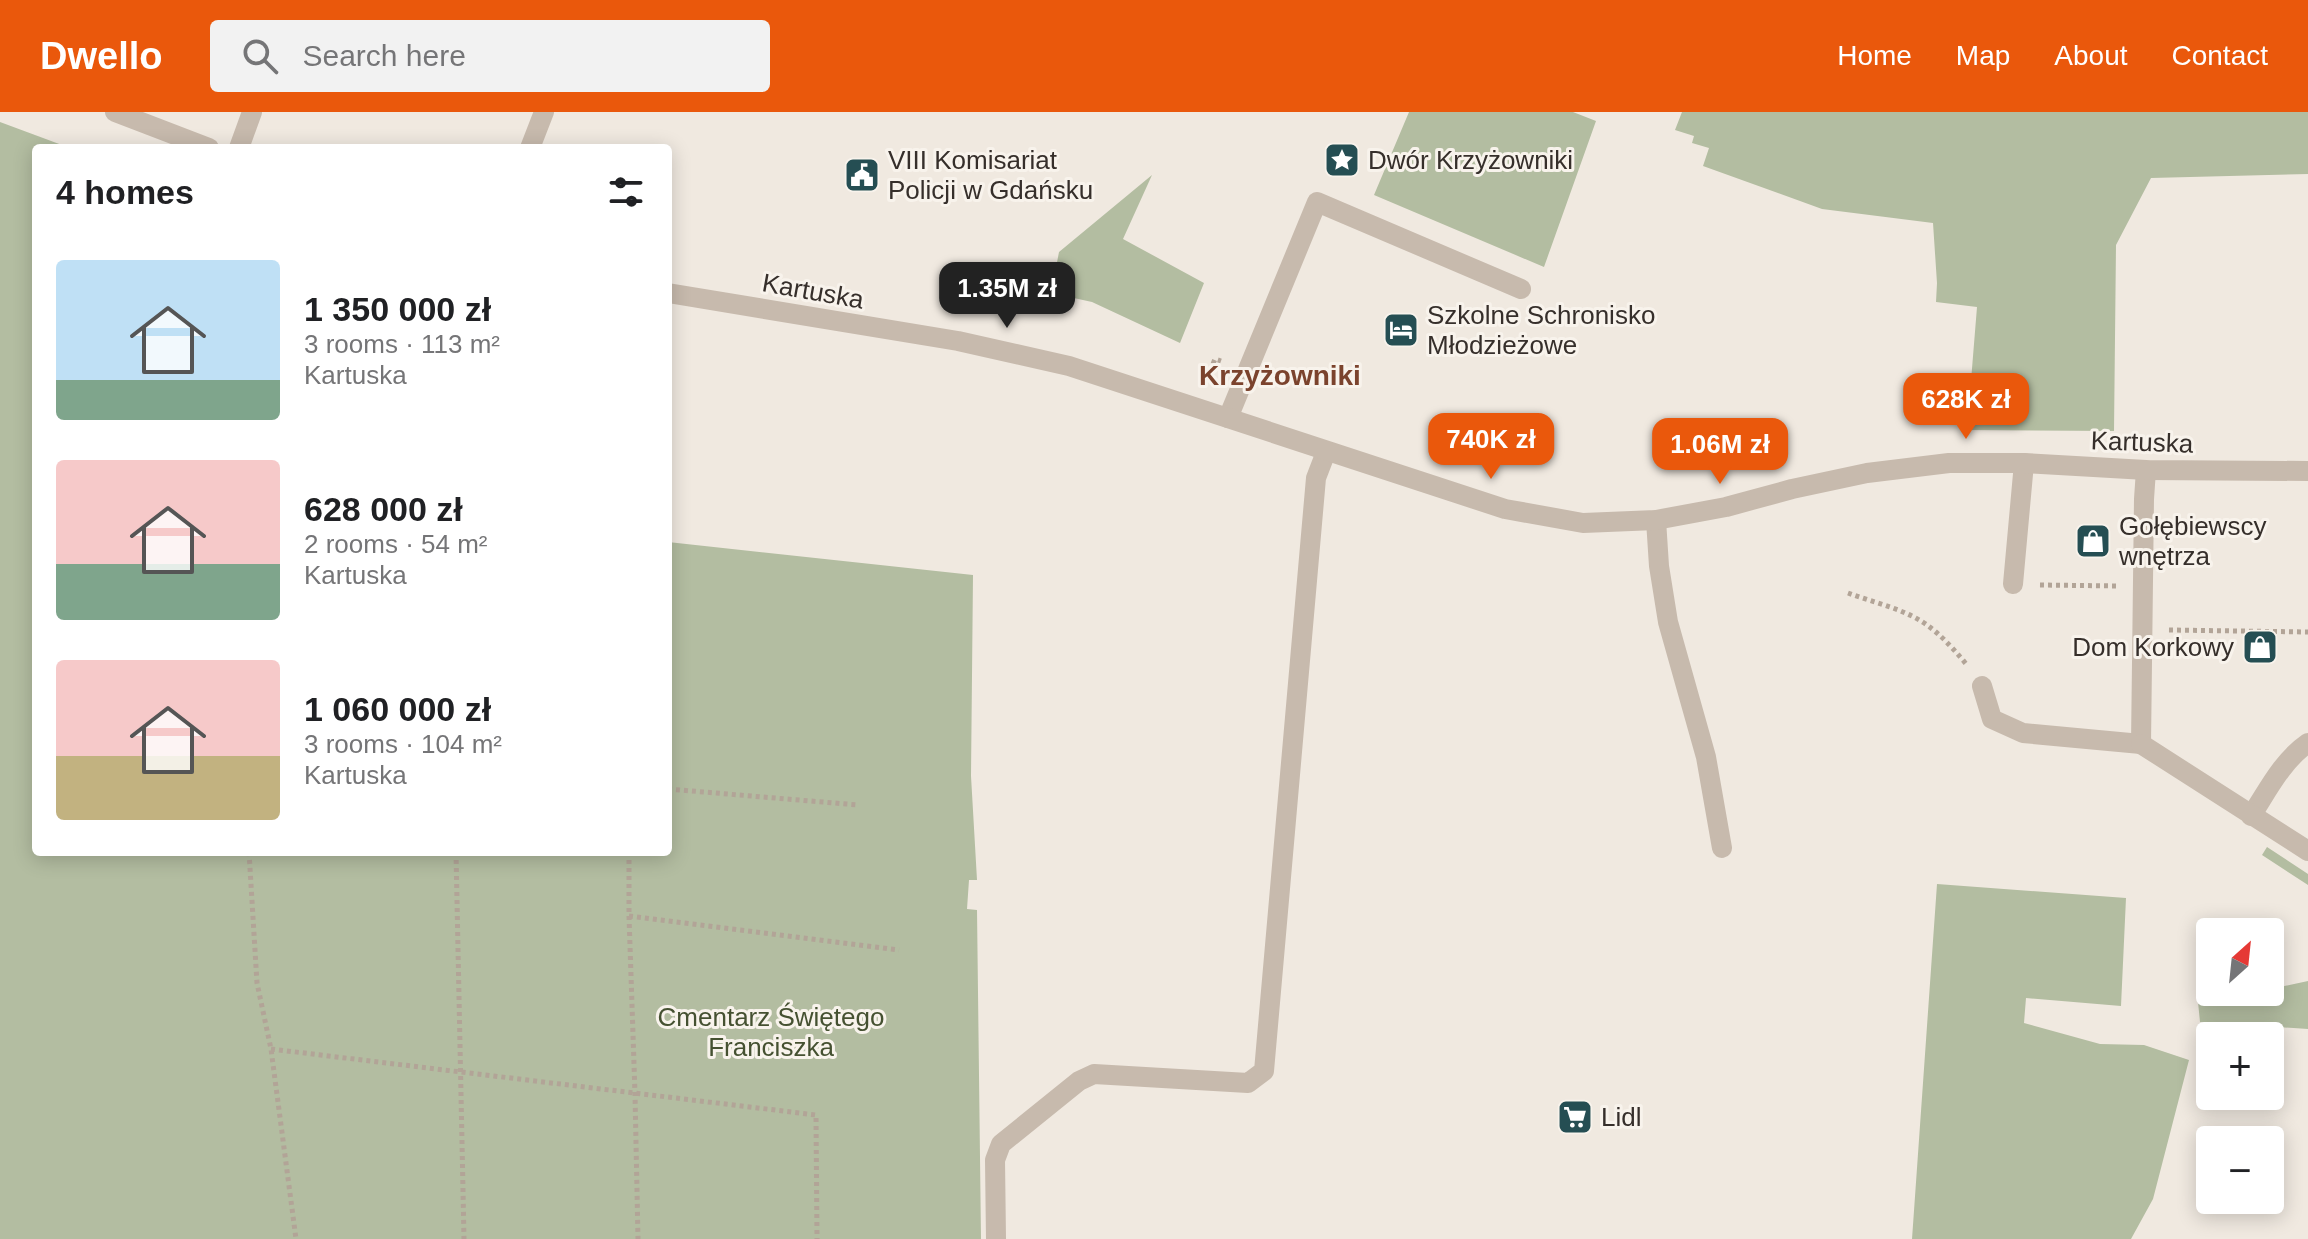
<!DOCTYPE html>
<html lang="en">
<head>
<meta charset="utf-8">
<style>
	:root { --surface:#fff; --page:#f2f2f2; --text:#202124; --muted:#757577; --accent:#ea580c }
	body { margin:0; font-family:Helvetica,sans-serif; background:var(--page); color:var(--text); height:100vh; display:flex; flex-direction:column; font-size:30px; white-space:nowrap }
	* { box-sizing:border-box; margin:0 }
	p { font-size:26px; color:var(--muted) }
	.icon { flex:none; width:44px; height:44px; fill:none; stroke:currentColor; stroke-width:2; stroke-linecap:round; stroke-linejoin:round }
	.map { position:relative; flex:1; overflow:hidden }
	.side { position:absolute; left:32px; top:32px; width:640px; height:712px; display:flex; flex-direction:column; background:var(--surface); border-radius:8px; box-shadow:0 4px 20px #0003 }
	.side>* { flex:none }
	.needle { width:52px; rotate:27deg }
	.buttons { position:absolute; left:2196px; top:806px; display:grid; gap:16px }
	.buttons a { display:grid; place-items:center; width:88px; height:88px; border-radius:8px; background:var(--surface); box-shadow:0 4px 20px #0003; font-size:40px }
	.price { position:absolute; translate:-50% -68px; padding:0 18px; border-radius:16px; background:var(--accent); color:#fff; font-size:26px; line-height:52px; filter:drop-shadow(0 2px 4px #0008) }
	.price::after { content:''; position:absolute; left:50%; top:48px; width:24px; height:18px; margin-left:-12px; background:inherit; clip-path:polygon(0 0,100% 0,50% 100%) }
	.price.current { background:#222; color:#fff }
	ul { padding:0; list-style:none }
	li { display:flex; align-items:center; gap:24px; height:200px; padding:0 24px }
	li span { display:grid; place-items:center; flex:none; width:224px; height:160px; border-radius:8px; color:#555 }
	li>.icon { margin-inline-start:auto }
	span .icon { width:96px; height:96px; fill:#fffc; stroke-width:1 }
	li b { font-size:34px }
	h2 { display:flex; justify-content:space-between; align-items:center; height:96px; padding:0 24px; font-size:34px }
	header { display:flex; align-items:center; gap:48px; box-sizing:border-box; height:112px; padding:0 40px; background:var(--accent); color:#fff }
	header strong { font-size:38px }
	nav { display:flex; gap:44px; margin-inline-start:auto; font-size:28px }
	.search { width:560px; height:72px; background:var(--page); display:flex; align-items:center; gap:20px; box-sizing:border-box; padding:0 28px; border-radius:8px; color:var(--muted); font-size:30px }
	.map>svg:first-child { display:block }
</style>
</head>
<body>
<header>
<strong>Dwello</strong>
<div class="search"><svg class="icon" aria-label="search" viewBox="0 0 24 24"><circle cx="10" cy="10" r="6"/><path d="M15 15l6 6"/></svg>Search here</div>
<nav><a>Home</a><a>Map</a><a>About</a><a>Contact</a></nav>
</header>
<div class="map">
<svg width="2308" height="1127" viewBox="0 0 2308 1127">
	<rect width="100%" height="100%" fill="#f0e9e0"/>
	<!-- green -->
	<path fill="#b3bda1" d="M1409,0h164l23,9 -52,146 -170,-72z
		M1682,0h626v62l-157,4 -35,67 -2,186 -147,-1 10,-123 -41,-5 1,-19 -4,-60 -111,-14 -119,-43 6,-18 -17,-5 2,-7 -19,-6z
		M0,10l70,26h-34v704h632v-310l305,33 -2,201 6,104h-8l-2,29 10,1 4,329h-981z
		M1152,63l-29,64 81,44 -24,60 -88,-41 -41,-9 8,-41z
		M2267,735l41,27v11l-46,-30z
		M1937,772l189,14 -5,108 -95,-8 -2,25 76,21 44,1 45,15 -36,139 -22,40h-219z
		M2308,869v48l-108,-7 -2,-20 55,-10h17v-3z"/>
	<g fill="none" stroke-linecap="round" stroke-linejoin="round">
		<!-- path -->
		<path stroke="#b2a497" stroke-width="5" stroke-dasharray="4 4" stroke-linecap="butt" d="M1210,259l5,-12 6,2
			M2040,473l78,1
			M1848,481c27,10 61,17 83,35 14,11 25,24 36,37
			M2169,518l139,2
			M668,677l190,16
			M249,740l8,131 14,66 25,190
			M456,740l8,387
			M629,740v64l6,178 3,145
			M629,804l270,34
			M271,937l545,66 1,124"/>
		<!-- service -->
		<path stroke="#c7baad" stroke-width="20" d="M239,36l13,-36
			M530,36l14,-36
			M1228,306l89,-216 204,87
			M1656,408l3,46 9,56 38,135 16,91
			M2013,472l11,-121
			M1982,574l10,33 31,14 118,11 3,-245 2,-29
			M2251,704c17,-26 31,-55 57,-73
			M996,1127l-1,-79 6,-16 78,-63 15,-7 154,9 16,-12 52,-593 10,-26"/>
		<!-- minor -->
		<path stroke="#c7baad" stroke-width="20" d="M2141,632l167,107"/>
		<!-- tertiary -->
		<path stroke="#c7baad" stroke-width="20" d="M115,0l94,36
			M668,181l290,48 111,25 436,143 78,14 73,-3 70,-13 66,-18 75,-16 82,-10h75l122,7 162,1"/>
	</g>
	<!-- icons -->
	<defs>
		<symbol id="sight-square" viewBox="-11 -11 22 22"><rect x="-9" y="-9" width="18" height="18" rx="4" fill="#254e53" stroke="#f8f3ec"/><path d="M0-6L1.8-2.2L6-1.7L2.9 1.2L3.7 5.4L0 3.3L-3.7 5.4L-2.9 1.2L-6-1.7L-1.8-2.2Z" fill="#fff"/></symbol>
		<symbol id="civic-square" viewBox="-11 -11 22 22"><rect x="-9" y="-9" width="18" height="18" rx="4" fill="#254e53" stroke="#f8f3ec"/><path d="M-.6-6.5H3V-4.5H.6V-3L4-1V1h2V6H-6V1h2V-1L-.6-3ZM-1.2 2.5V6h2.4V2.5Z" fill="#fff"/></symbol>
		<symbol id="hotel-square" viewBox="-11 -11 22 22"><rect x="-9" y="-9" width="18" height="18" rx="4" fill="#254e53" stroke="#f8f3ec"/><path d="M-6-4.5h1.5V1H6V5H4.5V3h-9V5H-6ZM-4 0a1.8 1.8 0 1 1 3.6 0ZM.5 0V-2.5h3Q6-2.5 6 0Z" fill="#fff"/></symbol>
		<symbol id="shop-square" viewBox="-11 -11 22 22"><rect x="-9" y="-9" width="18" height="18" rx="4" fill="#254e53" stroke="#f8f3ec"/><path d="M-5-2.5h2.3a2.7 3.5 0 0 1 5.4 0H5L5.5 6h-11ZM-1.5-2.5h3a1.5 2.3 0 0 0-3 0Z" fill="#fff"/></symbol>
		<symbol id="supermarket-square" viewBox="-11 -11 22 22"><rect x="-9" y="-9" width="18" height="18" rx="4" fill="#254e53" stroke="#f8f3ec"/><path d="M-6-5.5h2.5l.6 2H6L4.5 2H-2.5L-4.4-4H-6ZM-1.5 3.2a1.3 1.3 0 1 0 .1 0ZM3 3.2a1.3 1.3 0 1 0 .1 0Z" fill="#fff"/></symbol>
	</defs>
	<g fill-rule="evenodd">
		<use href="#sight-square" x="1322" y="28" width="40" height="40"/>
		<use href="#civic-square" x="842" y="43" width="40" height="40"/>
		<use href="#hotel-square" x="1381" y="198" width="40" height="40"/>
		<use href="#shop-square" x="2073" y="409" width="40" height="40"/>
		<use href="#shop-square" x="2240" y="515" width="40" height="40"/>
		<use href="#supermarket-square" x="1555" y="985" width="40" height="40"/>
	</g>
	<g text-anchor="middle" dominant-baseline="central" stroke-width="6" stroke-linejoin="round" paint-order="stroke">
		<!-- poi labels -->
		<g font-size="26" fill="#362f2b" stroke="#f8f3ec" text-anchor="start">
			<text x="888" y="48">VIII Komisariat<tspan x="888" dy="30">Policji w Gdańsku</tspan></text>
			<text x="1368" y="48">Dwór Krzyżowniki</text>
			<text x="1427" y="203">Szkolne Schronisko<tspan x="1427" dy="30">Młodzieżowe</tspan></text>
			<text x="2119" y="414">Gołębiewscy<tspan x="2119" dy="30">wnętrza</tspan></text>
			<text x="2234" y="535" text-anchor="end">Dom Korkowy</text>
			<text x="1601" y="1005">Lidl</text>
		</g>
		<!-- street labels -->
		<g font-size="26" fill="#362f2b" stroke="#f8f3ec">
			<text transform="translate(813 179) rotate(10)">Kartuska</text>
			<text transform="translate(2142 330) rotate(2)">Kartuska</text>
		</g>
		<!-- park labels -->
		<g font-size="26" fill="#455131" stroke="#f8f3ec">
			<text x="771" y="905">Cmentarz Świętego<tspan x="771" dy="30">Franciszka</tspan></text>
		</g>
		<!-- neighbourhood labels -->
		<g font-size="28" font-weight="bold" fill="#7b432d" stroke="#f8f3ec">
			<text x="1280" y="263">Krzyżowniki</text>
		</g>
	</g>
</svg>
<div class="buttons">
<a><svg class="needle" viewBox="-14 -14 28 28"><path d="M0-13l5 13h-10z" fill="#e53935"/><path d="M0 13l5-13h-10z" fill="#757577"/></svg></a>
<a>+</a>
<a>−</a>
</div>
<b class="price current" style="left:1007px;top:218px">1.35M zł</b>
<b class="price" style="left:1966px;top:329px">628K zł</b>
<b class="price" style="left:1491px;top:369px">740K zł</b>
<b class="price" style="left:1720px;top:374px">1.06M zł</b>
<section class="side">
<h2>4 homes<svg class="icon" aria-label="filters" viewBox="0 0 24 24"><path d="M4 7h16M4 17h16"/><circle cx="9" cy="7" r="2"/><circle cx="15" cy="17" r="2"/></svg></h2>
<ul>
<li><span style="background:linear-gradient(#bfe0f5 75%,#7fa58c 0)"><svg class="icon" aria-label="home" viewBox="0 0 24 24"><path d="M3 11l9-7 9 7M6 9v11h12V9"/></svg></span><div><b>1 350 000 zł</b><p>3 rooms · 113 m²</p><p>Kartuska</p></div></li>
<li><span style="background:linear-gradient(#f6c9c9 65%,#7fa58c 0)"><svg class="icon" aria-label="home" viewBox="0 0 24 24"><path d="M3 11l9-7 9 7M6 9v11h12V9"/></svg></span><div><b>628 000 zł</b><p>2 rooms · 54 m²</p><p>Kartuska</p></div></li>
<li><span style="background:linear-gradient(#f6c9c9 60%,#c2b280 0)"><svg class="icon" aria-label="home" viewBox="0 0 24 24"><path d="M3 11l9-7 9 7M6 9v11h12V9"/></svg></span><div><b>1 060 000 zł</b><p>3 rooms · 104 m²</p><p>Kartuska</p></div></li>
</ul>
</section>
</div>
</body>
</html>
